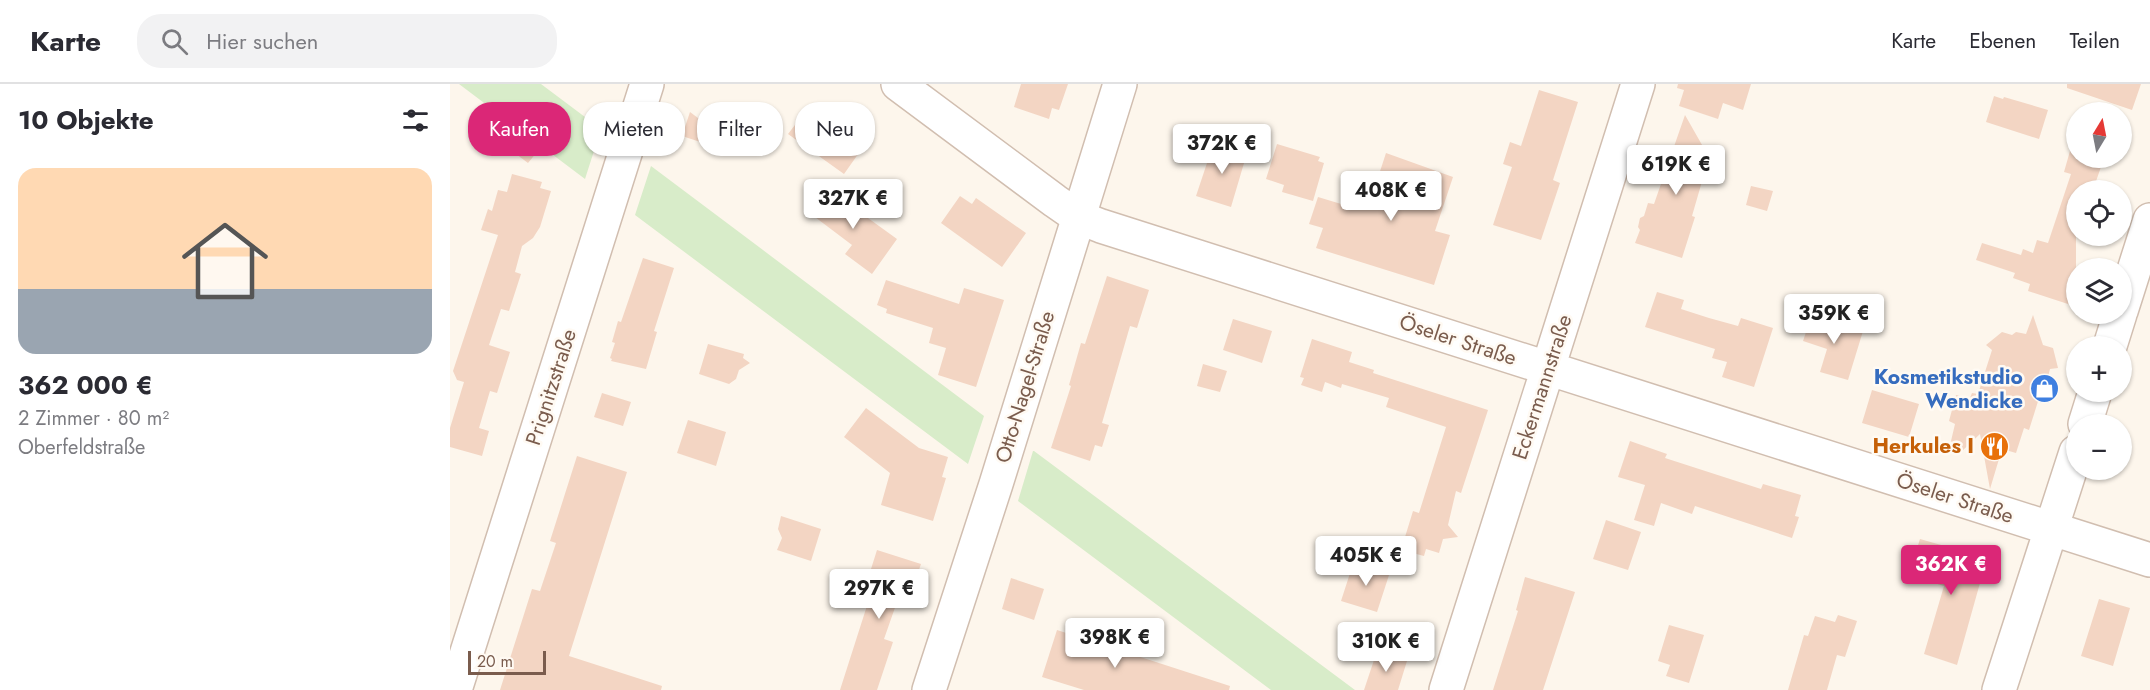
<!DOCTYPE html>
<html lang="de">
<head>
<meta charset="utf-8">
<style>
	:root { --surface:#fff; --page:#f2f2f3; --text:#2b2b33; --muted:#7c7c81; --line:#e1e1e2; --accent:#db2777 }
	body { margin:0; font-family:Jost,sans-serif; background:var(--page); color:var(--text); height:100vh; display:flex; flex-direction:column; font-size:22px; white-space:nowrap }
	* { box-sizing:border-box; margin:0 }
	p { font-size:20px; color:var(--muted) }
	.icon { flex:none; width:33px; height:33px; fill:none; stroke:currentColor; stroke-width:2; stroke-linecap:round; stroke-linejoin:round }
	.map { position:relative; flex:1; overflow:hidden }
	.sheet { display:flex; flex-direction:column; background:var(--surface); width:450px }
	.sheet>* { flex:none }
	.guide { position:absolute; left:18px; top:18px; width:570px; height:54px; display:flex; gap:12px }
	.needle { width:39px; rotate:10deg }
	.fabs { position:absolute; left:1616px; top:18px; display:grid; gap:12px }
	.fabs a { display:grid; place-items:center; width:66px; height:66px; border-radius:50%; background:var(--surface); box-shadow:0 2px 4px #0004; font-size:30px }
	.scale { position:absolute; left:18px; bottom:15px; width:78px; box-sizing:border-box; padding-left:6px; border:3px solid #7a5c4d; border-top:0; font-size:16px; line-height:21px; white-space:nowrap; color:#7a5c4d; -webkit-text-stroke:4px #fffaf3; paint-order:stroke }
	.price { position:absolute; translate:-50% -51px; padding:0 14px; border-radius:6px; background:#fff; color:#222; font-size:20px; line-height:39px; filter:drop-shadow(0 2px 3px #0008) }
	.price::after { content:''; position:absolute; left:50%; top:36px; width:18px; height:14px; margin-left:-9px; background:inherit; clip-path:polygon(0 0,100% 0,50% 100%) }
	.price.selected { background:var(--accent); color:#fff }
	ul { padding:0; list-style:none }
	li { display:grid; align-content:center; gap:12px; height:318px; padding:0 18px }
	li+li { border-top:2px solid var(--line) }
	li span { display:grid; place-items:center; height:186px; border-radius:18px; color:#555 }
	li>.icon { margin-inline-start:auto }
	span .icon { width:108px; height:108px; fill:#fffc; stroke-width:1 }
	li b { font-size:26px }
	h2 { display:flex; justify-content:space-between; align-items:center; height:72px; padding:0 18px; font-size:26px }
	.pill { padding:0 21px; border-radius:24px; background:var(--surface); box-shadow:0 2px 4px #0004; font-size:21px; line-height:54px }
	.pill.selected { background:var(--accent); color:#fff }
	header { display:flex; align-items:center; gap:36px; box-sizing:border-box; height:84px; padding:0 30px; background:var(--surface); border-bottom:2px solid var(--line) }
	header strong { font-size:28px }
	nav { display:flex; gap:33px; margin-inline-start:auto; font-size:21px }
	.search { width:420px; height:54px; background:var(--page); display:flex; align-items:center; gap:15px; box-sizing:border-box; padding:0 21px; border-radius:24px; color:var(--muted); font-size:22px }
	main { display:flex; flex:1; min-height:0 }
	.map>svg:first-child { display:block }
</style>
</head>
<body>
<header>
<strong>Karte</strong>
<div class="search"><svg class="icon" aria-label="search" viewBox="0 0 24 24"><circle cx="10" cy="10" r="6"/><path d="M15 15l6 6"/></svg>Hier suchen</div>
<nav><a>Karte</a><a>Ebenen</a><a>Teilen</a></nav>
</header>
<main>
<section class="sheet">
<h2>10 Objekte<svg class="icon" aria-label="filters" viewBox="0 0 24 24"><path d="M4 7h16M4 17h16"/><circle cx="9" cy="7" r="2"/><circle cx="15" cy="17" r="2"/></svg></h2>
<ul>
<li><span style="background:linear-gradient(#ffd9b3 65%,#9aa5b1 0)"><svg class="icon" aria-label="home" viewBox="0 0 24 24"><path d="M3 11l9-7 9 7M6 9v11h12V9"/></svg></span><div><b>362 000 €</b><p>2 Zimmer · 80 m²</p><p>Oberfeldstraße</p></div></li>
</ul>
</section>
<div class="map">
<svg width="1700" height="606" viewBox="0 0 1700 606">
	<rect width="100%" height="100%" fill="#fdf6ec"/>
	<!-- green -->
	<path fill="#d8ecc9" d="M9,0h82l60,45 -16,50z
		M201,82l333,250 -16,48 -333,-249z
		M583,367h1l321,239h-84l-253,-189z"/>
	<!-- building -->
	<path fill="#f3d5c3" d="M571,0h47l-9,26 -7,-2 -3,11 -35,-12z
		M1228,0h73l-8,26 -20,-7 -5,16 -39,-13 5,-16 -7,-2z
		M1617,0h74l-9,26 -65,-22z
		M1089,6l39,12 -25,78 7,3 -19,57 -48,-15 19,-58 -9,-3 7,-22 11,4z
		M1544,12l9,3 1,-2 44,13 -9,29 -53,-17z
		M378,24l13,10 4,-5 28,20 -29,41 -56,-40 10,-13 16,5z
		M240,28l52,39 -2,4 -58,-19z
		M1235,31l29,51 -9,5 -13,45 3,1 -13,41 -47,-15 5,-13 -2,-3 2,-9 4,-2 4,-13 6,1z
		M72,47l20,15 -14,17 -20,-15z
		M764,58l33,11 -16,54 -35,-11z
		M827,60l43,13 -2,4 6,2 -11,38 -31,-9 2,-7 -18,-6z
		M1620,67l6,2v5h15l12,3 -10,29h-17v99l-5,16 -43,-14 2,-7 -17,-6 2,-5 -39,-13 6,-17 39,12 2,-6 10,4 4,-13 11,3 23,-69 -7,-2z
		M936,69l67,24 -18,54 15,4 -16,50 -118,-37 7,-20 -14,-4 9,-27 43,13 1,-4 6,2z
		M62,90l30,8 -2,6 11,3 -11,36 -7,11 -11,8 -7,26 6,2 -12,37 -8,-2 -12,36 21,7 -13,41 -7,-2 -11,37 10,3 -7,25 -32,-9v-19l14,-46 -7,-2 -4,-9 45,-136 -17,-5 7,-21 4,2 6,-21 9,2z
		M1301,102l22,5 -6,20 -21,-6z
		M375,103l72,52 -25,35 -27,-20 7,-9 -45,-34z
		M510,112l12,8 4,-6 50,35 -24,34 -61,-44z
		M193,174l31,10 -20,63 3,1 -11,37 -35,-8 1,-2 -2,-1 5,-15 -3,-1 6,-21 3,1z
		M657,192l42,14 -12,38 -7,-2 -28,97 7,2 -7,22 -7,-2 -5,16 -39,-13 20,-62 -2,-1 12,-42 4,1z
		M436,196l73,24 5,-16 40,12 -28,87 -38,-12 8,-27 -17,-5 4,-15 -47,-15 1,-4 -10,-4z
		M1207,208l27,8 -3,9 28,9 29,8 3,-8 32,10 -19,59 -32,-10 5,-15 -15,-4 3,-9 -70,-22z
		M1362,230l51,17 -15,49 -28,-8 7,-23 -24,-8z
		M1583,231l10,30 10,3 5,20 -8,1 -7,27 -3,-1 -11,35 -5,-2 -8,25 -14,-4 -12,40 -10,-55 -19,18 -10,-11 4,-17 -6,-3 7,-26 14,3 2,-5 6,1 14,-44 -6,-5 16,-13 10,3 4,-3 10,2z
		M783,235l39,12 -10,32 -39,-13z
		M862,255l40,13 -3,10 25,8 -1,3 115,37 -27,83 -5,-2 -8,34 10,12 -15,2 -4,14 -13,-4 -2,7 -23,-6 12,-39 6,2 27,-86 -60,-20 3,-9 -47,-14 -1,4 -16,-6 -3,10 -21,-7 3,-7 -4,-1z
		M258,260l36,10 -1,4 7,5 -11,7 -3,9 -7,5 -30,-10z
		M753,280l24,7 -7,21 -23,-6z
		M1422,306l47,14 -10,33 -47,-14z
		M152,309l29,9 -8,24 -29,-9z
		M416,324l53,40 29,9 -6,20 4,1 -13,43 -52,-16 9,-32 -46,-36z
		M238,336l38,12 -10,34 -39,-13z
		M1180,357l37,13 -2,4 96,31 2,-5 38,11 -6,21 4,1 -7,21 -97,-32 -3,8 -31,-11 -7,23 -20,-6 11,-35 -27,-8z
		M127,372l50,16 -58,184 93,30 -1,4h-161l32,-101 8,2 16,-48 -6,-2z
		M331,432l40,13 -10,32 -34,-11 5,-12 -4,-9z
		M1156,436l35,12 -13,38 -35,-11z
		M1470,455l67,19 -30,107 -33,-11 20,-68 -10,-3 3,-11 -25,-8z
		M427,466l44,14 -13,38 -10,-3 -14,40 9,3 -16,48h-37l32,-100 -7,-2z
		M912,480l28,8 -13,40 -36,-11 11,-34 8,3z
		M1075,493l50,15 -32,98h-50l25,-79 -2,-1z
		M561,494l33,11 -10,31 -32,-11z
		M1649,515l31,9 -17,58 -32,-10z
		M1388,531l19,6 -12,36 -8,-2 -10,35h-39l16,-55 4,1 7,-20 20,6z
		M1219,541l35,10 -15,48 -23,-7 4,-11 -12,-4z
		M607,546l173,56 -1,4h-145l-42,-13z
		M927,567l30,10 -9,29h-34z"/>
	<g fill="none" stroke-linecap="round" stroke-linejoin="round">
		<defs>
			<path id="minor" d="M448,0l157,117 23,16 23,9 1049,334
				M1671,227l29,-91
				M1660,262l10,-32
				M1635,340l10,-32
				M5,606l192,-606
				M479,606l67,-206 124,-400
				M996,606l192,-606
				M1549,606l77,-238"/>
		</defs>
		<!-- minor casing -->
		<use href="#minor" stroke="#d1beb0" stroke-width="36"/>
		<!-- minor -->
		<use href="#minor" stroke="#fff" stroke-width="33"/>
	</g>
	<!-- icons -->
	<defs>
		<symbol id="shop-disc" viewBox="-11 -11 22 22"><circle r="9.5" fill="#3f7fe0" stroke="#fffaf3"/><path d="M-5-2.5h2.3a2.7 3.5 0 0 1 5.4 0H5L5.5 6h-11ZM-1.5-2.5h3a1.5 2.3 0 0 0-3 0Z" fill="#fff"/></symbol>
		<symbol id="restaurant-disc" viewBox="-11 -11 22 22"><circle r="9.5" fill="#e8710a" stroke="#fffaf3"/><path d="M-5-6h1v4h1v-4h1v4h1v-4h1v5L-1.5 .5V6h-2V.5L-5-1ZM5-6V6H3V1.5H1.5Q1.5-4 5-6Z" fill="#fff"/></symbol>
	</defs>
	<g fill-rule="evenodd">
		<use href="#shop-disc" x="1578" y="288" width="33" height="33"/>
		<use href="#restaurant-disc" x="1528" y="346" width="33" height="33"/>
	</g>
	<g text-anchor="middle" dominant-baseline="central" stroke-width="5" stroke-linejoin="round" paint-order="stroke">
		<!-- street labels -->
		<g font-size="21" fill="#7a5c4d" stroke="#fffaf3">
			<text transform="translate(1008 256) rotate(18)">Öseler Straße</text>
			<text transform="translate(101 303) rotate(-72)">Prignitzstraße</text>
			<text transform="translate(575 303) rotate(-73)">Otto-Nagel-Straße</text>
			<text transform="translate(1092 303) rotate(-72)">Eckermannstraße</text>
			<text transform="translate(1505 414) rotate(18)">Öseler Straße</text>
		</g>
		<!-- shop labels -->
		<g font-size="21" font-weight="bold" fill="#366cbe" stroke="#fffaf3" text-anchor="end">
			<text x="1573" y="293">Kosmetikstudio<tspan x="1573" dy="24">Wendicke</tspan></text>
		</g>
		<!-- food labels -->
		<g font-size="21" font-weight="bold" fill="#c56008" stroke="#fffaf3" text-anchor="end">
			<text x="1524" y="362">Herkules I</text>
		</g>
	</g>
</svg>
<div class="fabs">
<a><svg class="needle" viewBox="-14 -14 28 28"><path d="M0-13l5 13h-10z" fill="#e53935"/><path d="M0 13l5-13h-10z" fill="#7c7c81"/></svg></a>
<a><svg class="icon" aria-label="locate" viewBox="0 0 24 24"><circle cx="12" cy="12" r="6"/><path d="M12 2v4M12 18v4M2 12h4M18 12h4"/></svg></a>
<a><svg class="icon" aria-label="layers" viewBox="0 0 24 24"><path d="M12 4l9 5-9 5-9-5zM3 14l9 5 9-5"/></svg></a>
<a>+</a>
<a>−</a>
</div>
<div class="scale">20 m</div>
<b class="price" style="left:772px;top:91px">372K €</b>
<b class="price" style="left:1226px;top:112px">619K €</b>
<b class="price" style="left:941px;top:138px">408K €</b>
<b class="price" style="left:403px;top:146px">327K €</b>
<b class="price" style="left:1384px;top:261px">359K €</b>
<b class="price" style="left:916px;top:503px">405K €</b>
<b class="price selected" style="left:1501px;top:512px">362K €</b>
<b class="price" style="left:429px;top:536px">297K €</b>
<b class="price" style="left:665px;top:585px">398K €</b>
<b class="price" style="left:936px;top:589px">310K €</b>
<div class="guide">
<a class="pill selected">Kaufen</a>
<a class="pill">Mieten</a>
<a class="pill">Filter</a>
<a class="pill">Neu</a>
</div>
</div>
</main>
</body>
</html>
